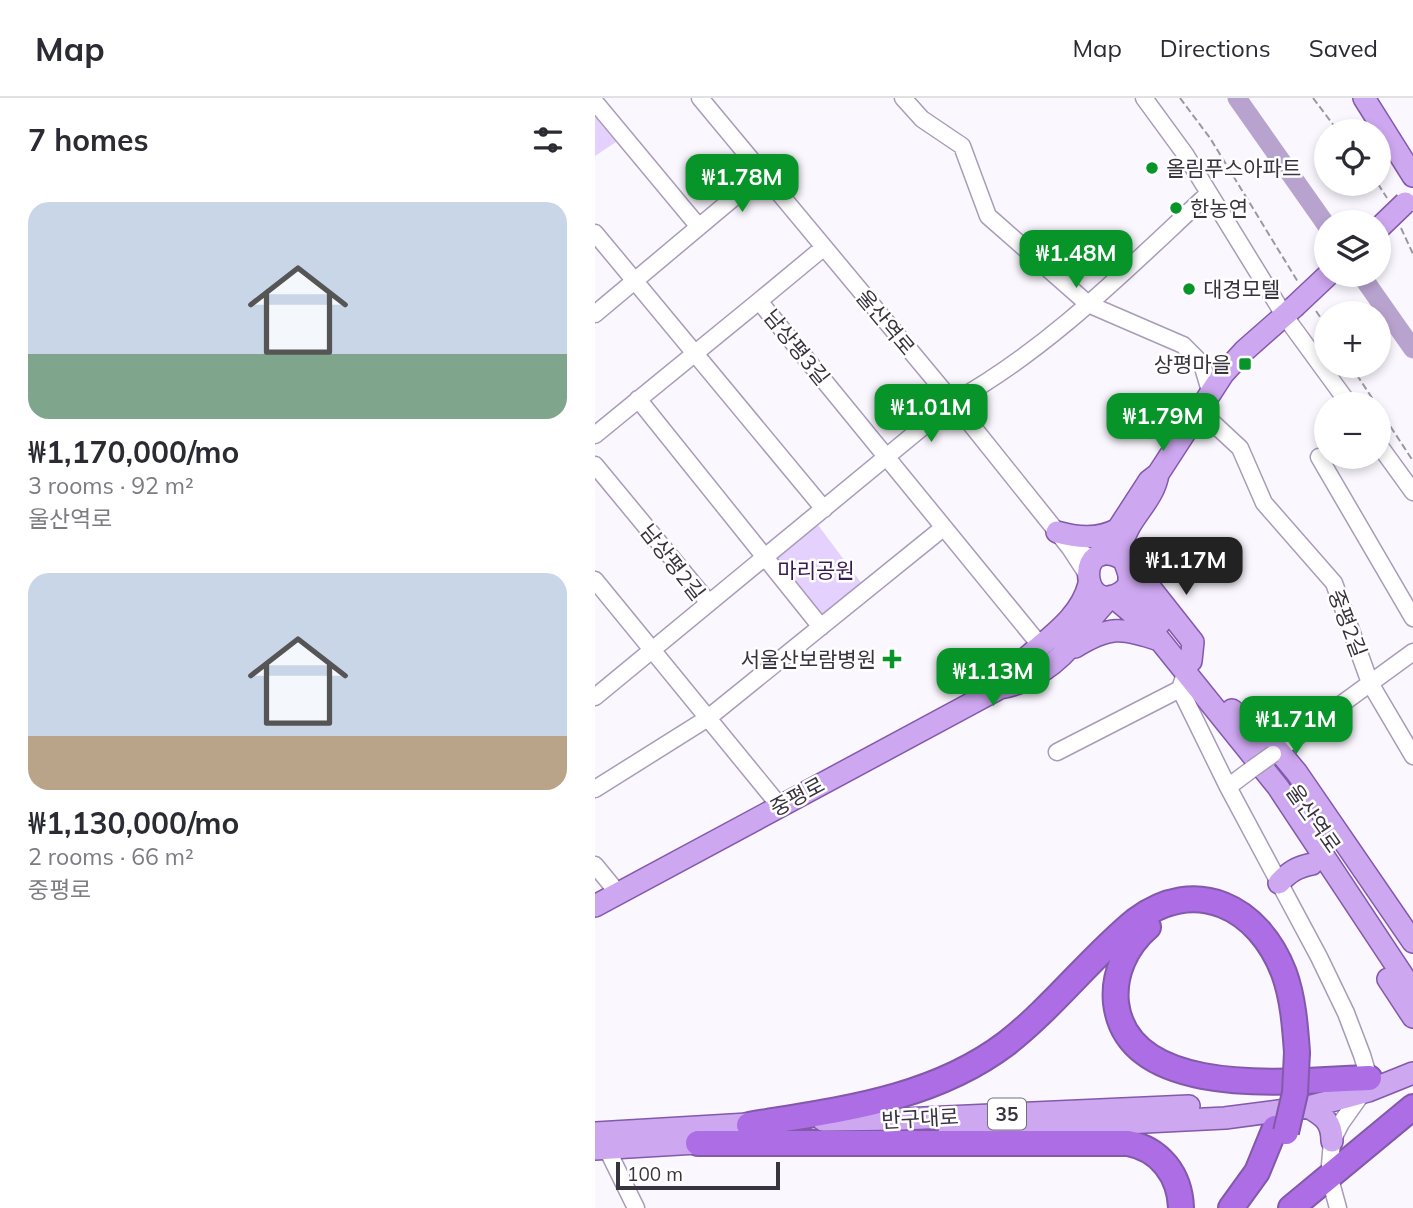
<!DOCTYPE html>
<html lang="en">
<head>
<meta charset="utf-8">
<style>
	:root { --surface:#fff; --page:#f7f7f7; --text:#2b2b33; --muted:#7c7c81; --line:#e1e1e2; --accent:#079429 }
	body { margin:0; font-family:Mulish,"Noto Sans KR",sans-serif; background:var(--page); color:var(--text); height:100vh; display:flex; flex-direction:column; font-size:26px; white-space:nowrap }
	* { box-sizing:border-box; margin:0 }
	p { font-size:23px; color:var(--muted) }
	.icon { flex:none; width:38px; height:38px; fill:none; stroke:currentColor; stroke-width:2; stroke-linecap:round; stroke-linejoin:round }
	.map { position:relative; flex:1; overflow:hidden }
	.side { display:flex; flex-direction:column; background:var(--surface); width:595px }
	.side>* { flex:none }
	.controls { position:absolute; left:719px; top:21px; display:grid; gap:14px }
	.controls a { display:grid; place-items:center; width:77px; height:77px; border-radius:50%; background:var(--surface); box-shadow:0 4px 10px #0003; font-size:35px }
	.scale { position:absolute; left:21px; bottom:18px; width:164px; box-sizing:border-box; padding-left:7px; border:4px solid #38333f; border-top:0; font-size:19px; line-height:24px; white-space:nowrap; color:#38333f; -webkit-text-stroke:5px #fff; paint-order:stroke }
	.price { position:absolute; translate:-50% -60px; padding:0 16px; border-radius:14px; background:var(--accent); color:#fff; font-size:23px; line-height:46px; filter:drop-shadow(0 2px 4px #0008) }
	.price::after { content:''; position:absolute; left:50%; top:42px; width:21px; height:16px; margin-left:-10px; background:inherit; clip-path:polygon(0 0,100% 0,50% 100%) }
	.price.selected { background:#222; color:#fff }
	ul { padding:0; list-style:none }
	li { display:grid; align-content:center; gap:14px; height:371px; padding:0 28px }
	li span { display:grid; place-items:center; height:217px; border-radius:21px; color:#555 }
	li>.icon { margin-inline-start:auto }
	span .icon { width:126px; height:126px; fill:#fffc; stroke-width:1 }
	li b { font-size:30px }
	h2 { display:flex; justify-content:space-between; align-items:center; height:84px; padding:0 28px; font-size:30px }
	header { display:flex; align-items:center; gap:42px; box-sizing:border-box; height:98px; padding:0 35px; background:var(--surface); border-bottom:2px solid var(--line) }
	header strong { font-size:33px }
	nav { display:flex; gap:38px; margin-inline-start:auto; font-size:24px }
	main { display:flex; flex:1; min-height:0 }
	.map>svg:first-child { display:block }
</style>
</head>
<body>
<header>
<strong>Map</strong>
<nav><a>Map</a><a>Directions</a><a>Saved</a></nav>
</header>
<main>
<section class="side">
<h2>7 homes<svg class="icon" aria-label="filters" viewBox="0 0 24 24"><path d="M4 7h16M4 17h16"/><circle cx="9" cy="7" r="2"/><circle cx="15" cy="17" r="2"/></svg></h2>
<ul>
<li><span style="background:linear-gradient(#c9d6e8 70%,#7fa58c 0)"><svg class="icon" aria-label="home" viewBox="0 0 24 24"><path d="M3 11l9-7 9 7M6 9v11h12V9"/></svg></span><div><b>₩1,170,000/mo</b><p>3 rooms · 92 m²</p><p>울산역로</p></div></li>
<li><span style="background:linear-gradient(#c9d6e8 75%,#b9a48a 0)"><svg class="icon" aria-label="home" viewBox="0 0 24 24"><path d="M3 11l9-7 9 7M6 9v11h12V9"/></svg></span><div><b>₩1,130,000/mo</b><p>2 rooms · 66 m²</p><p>중평로</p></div></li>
</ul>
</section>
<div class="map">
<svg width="818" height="1110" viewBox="0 0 818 1110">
	<rect width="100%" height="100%" fill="#faf7fe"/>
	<!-- green -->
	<path fill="#e5d1fd" d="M0,9l27,31 -27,18z
		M220,423l50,67 -43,34 -52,-64z"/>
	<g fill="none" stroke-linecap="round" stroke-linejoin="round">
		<!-- river -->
		<path stroke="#b8a3cf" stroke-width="19" d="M642,0l90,128
			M766,177l52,74"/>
		<defs>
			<path id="minor" d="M105,0l253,304 117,146
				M308,0l19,21 40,27 26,70 100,88 95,41 19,19 8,27
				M549,0l41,56 99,161 65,89
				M0,4l104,125
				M0,135l229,276
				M164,203l64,-53
				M0,216l167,-140
				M43,301l183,228
				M603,311l42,39 24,55 70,80 36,100 43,73
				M0,337l164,-134 281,344
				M784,347l34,47
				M724,359l94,161
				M0,367l114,138
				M492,476l-17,-26 25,11
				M0,482l184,225
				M591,573l-6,18 48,98 91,170 27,56 16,42 7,23 -6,14 -22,31 -9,18 -2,24
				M0,599l358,-295c96,-53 176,-135 256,-209
				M462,654l123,-63
				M678,656l140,-102
				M633,689l24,-18
				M0,691l113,-71 235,-190
				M0,767l23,28
				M12,1051l29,59
				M737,1088l6,22"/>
			<path id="major" d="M769,0l49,78
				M563,376l65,-100 21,-23 50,-44
				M462,434c21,6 42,8 61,-3
				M506,457l48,-74 9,-7c-4,27 -31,45 -36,71 -4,17 20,35 -2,48 -39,23 -45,-58 1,-35
				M538,468l60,76 -2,19
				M534,481l15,24 16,20
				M494,486c-12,47 -66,65 -89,104 30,-5 59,-25 77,-50 11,-15 20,-29 35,-42l38,32 128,159 135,204
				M480,549c34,-21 47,-20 84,-7
				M637,612l46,40 19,23 116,169
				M684,785c10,-11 18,-16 33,-19
				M0,808l405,-218
				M793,881l25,38
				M713,1009c16,9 24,15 24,34
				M228,1022l79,-1 287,-13
				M354,1034l276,-14 83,-11 27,-7 33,-9 45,-18
				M0,1035l171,-10
				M0,1051l119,-7"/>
			<path id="highway" d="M553,829c-22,19 -35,47 -32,76 12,100 184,77 253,75
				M154,1027c89,-15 183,-25 258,-82 46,-36 83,-85 128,-122 61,-46 124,-14 149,52 9,25 11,52 13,79
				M103,1045h430c32,6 52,32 53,65
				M636,1110l26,-36 18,-44
				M696,1110l122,-101"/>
		</defs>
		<!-- minor casing -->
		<use href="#minor" stroke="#a99bba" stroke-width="19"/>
		<!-- major casing -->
		<use href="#major" stroke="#8359ab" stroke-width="24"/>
		<!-- highway casing -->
		<use href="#highway" stroke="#8359ab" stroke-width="28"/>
		<!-- path -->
		<path stroke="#9c98a2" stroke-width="2" stroke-dasharray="7 3.5" stroke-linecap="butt" d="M585,0l30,40 88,144
			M718,0l25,33
			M783,86l9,14
			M806,130l12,26
			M721,213l11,16
			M756,268l25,38
			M784,311l34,52"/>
		<!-- minor -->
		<use href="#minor" stroke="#fff" stroke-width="16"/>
		<!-- major -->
		<use href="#major" stroke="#cda7ef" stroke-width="21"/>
		<!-- highway -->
		<use href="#highway" stroke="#ac6de5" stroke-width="24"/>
		<defs>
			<path id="minor-bridge" d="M657,671l21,-15"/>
			<path id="major-bridge" d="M784,130l26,-25
				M699,209l34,-32"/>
			<path id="highway-bridge" d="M691,1034l9,-39 2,-41"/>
		</defs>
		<!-- minor-bridge casing -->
		<use href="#minor-bridge" stroke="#a99bba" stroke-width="19" stroke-linecap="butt"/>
		<!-- major-bridge casing -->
		<use href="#major-bridge" stroke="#8359ab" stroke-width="24" stroke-linecap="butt"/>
		<!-- highway-bridge casing -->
		<use href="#highway-bridge" stroke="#8359ab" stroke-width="28" stroke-linecap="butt"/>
		<!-- minor-bridge -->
		<use href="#minor-bridge" stroke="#fff" stroke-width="16"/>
		<!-- major-bridge -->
		<use href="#major-bridge" stroke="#cda7ef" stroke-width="21"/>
		<!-- highway-bridge -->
		<use href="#highway-bridge" stroke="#ac6de5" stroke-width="24"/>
	</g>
	<!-- markers -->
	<g fill="#079429" stroke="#fff" stroke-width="2.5">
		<circle cx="557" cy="70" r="7"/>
		<circle cx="581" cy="110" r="7"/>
		<circle cx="594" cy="191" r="7"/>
		<rect x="643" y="259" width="14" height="14" rx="3.5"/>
		<path d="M293.5 550.5h7v7h7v7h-7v7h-7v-7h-7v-7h7z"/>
	</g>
	<g text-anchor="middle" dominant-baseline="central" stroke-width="5" stroke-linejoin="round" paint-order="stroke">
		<!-- shield labels -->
		<rect fill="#fff" stroke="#747079" stroke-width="2" x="393" y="1000.5" width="38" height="31" rx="5"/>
		<g font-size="19" font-weight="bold" fill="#38333f">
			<text x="412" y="1016">35</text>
		</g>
		<!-- poi labels -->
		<g font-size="21" fill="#38333f" stroke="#fff" text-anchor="start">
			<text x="571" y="70">올림푸스아파트</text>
			<text x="595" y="110">한농연</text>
			<text x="608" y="191">대경모텔</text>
			<text x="636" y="266" text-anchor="end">상평마을</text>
			<text x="281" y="561" text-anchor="end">서울산보람병원</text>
		</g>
		<!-- street labels -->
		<g font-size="21" fill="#38333f" stroke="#fff">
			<text transform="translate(291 224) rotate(50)">울산역로</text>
			<text transform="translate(202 249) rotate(51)">남상평3길</text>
			<text transform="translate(78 464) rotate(52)">남상평2길</text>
			<text transform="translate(753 525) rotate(69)">중평2길</text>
			<text transform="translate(202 698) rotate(-28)">중평로</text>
			<text transform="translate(719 720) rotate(55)">울산역로</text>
			<text transform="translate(325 1020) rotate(-3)">반구대로</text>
		</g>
		<!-- park labels -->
		<g font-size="21" fill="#371a50" stroke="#fff">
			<text x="221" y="472">마리공원</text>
		</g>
	</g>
</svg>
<div class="controls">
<a><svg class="icon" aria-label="locate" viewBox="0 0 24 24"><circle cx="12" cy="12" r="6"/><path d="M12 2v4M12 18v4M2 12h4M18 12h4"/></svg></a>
<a><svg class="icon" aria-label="layers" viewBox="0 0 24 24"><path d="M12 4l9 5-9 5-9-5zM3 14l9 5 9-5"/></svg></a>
<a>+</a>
<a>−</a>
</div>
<div class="scale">100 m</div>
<b class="price" style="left:147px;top:116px">₩1.78M</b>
<b class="price" style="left:481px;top:192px">₩1.48M</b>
<b class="price" style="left:336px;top:346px">₩1.01M</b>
<b class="price" style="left:568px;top:355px">₩1.79M</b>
<b class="price selected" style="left:591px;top:499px">₩1.17M</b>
<b class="price" style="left:398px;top:610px">₩1.13M</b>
<b class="price" style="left:701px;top:658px">₩1.71M</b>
</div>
</main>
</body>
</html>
